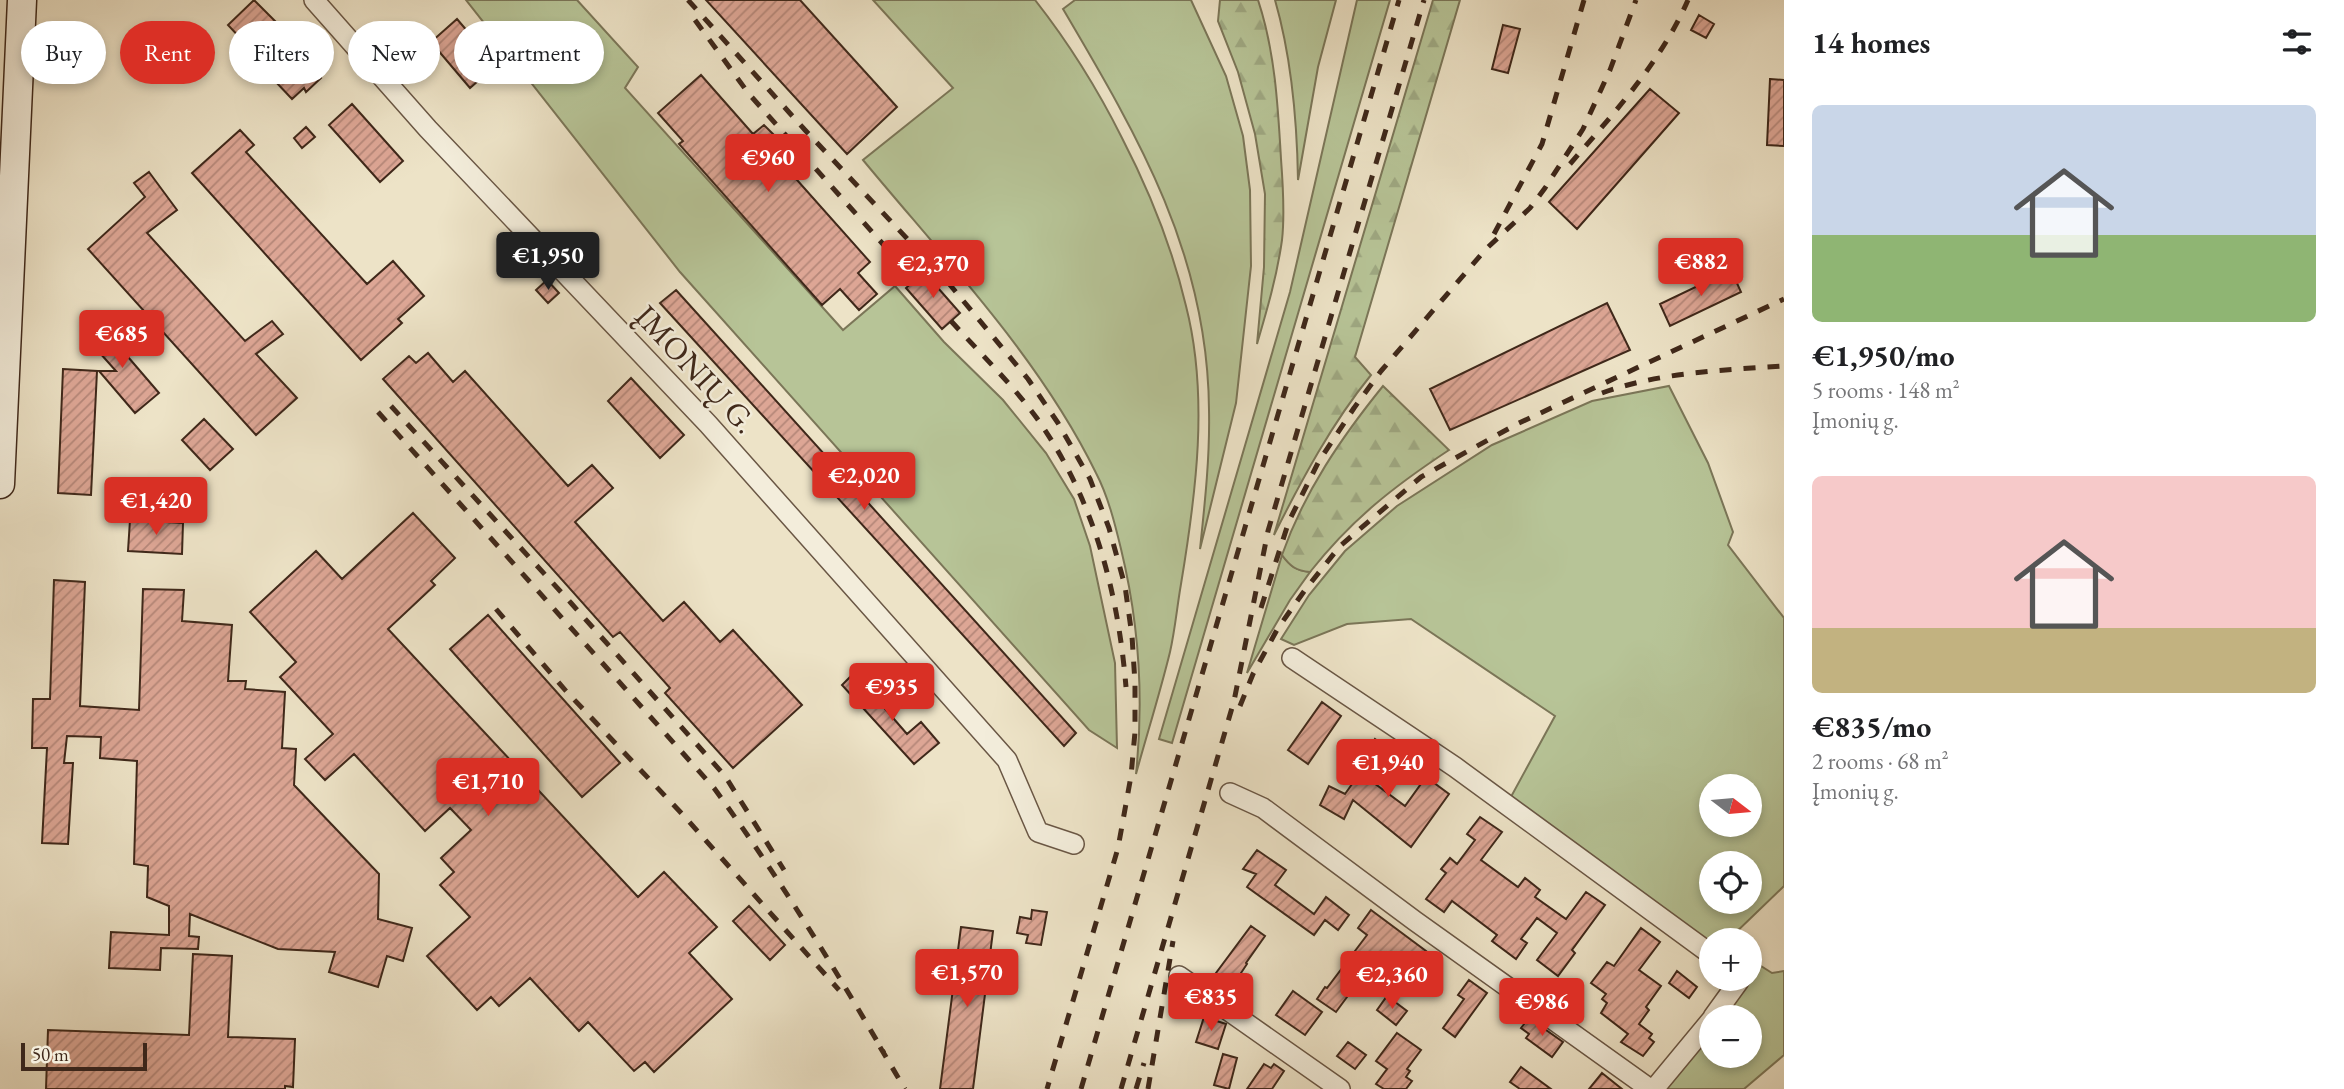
<!DOCTYPE html>
<html lang="en">
<head>
<meta charset="utf-8">
<style>
	:root { --surface:#fff; --page:#f2f2f2; --text:#202124; --muted:#757577; --accent:#d93025 }
	body { margin:0; font-family:"EB Garamond",serif; background:var(--page); color:var(--text); height:100vh; display:flex; flex-direction:column; font-size:26px; white-space:nowrap }
	* { box-sizing:border-box; margin:0 }
	p { font-size:23px; color:var(--muted) }
	.icon { flex:none; width:38px; height:38px; fill:none; stroke:currentColor; stroke-width:2; stroke-linecap:round; stroke-linejoin:round }
	.map { position:relative; flex:1; overflow:hidden }
	.side { display:flex; flex-direction:column; background:var(--surface); width:560px }
	.side>* { flex:none }
	.hud { position:absolute; left:21px; top:21px; width:665px; height:63px; display:flex; gap:14px }
	.needle { width:46px; rotate:106deg }
	.controls { position:absolute; left:1699px; top:774px; display:grid; gap:14px }
	.controls a { display:grid; place-items:center; width:63px; height:63px; border-radius:50%; background:var(--surface); box-shadow:0 4px 10px #0003; font-size:35px }
	.scale { position:absolute; left:21px; bottom:18px; width:126px; box-sizing:border-box; padding-left:7px; border:4px solid #3f281a; border-top:0; font-size:19px; line-height:24px; white-space:nowrap; color:#3f281a; -webkit-text-stroke:5px #f3eddb; paint-order:stroke }
	.price { position:absolute; translate:-50% -60px; padding:0 16px; border-radius:7px; background:var(--accent); color:#fff; font-size:23px; line-height:46px; filter:drop-shadow(0 2px 4px #0008) }
	.price::after { content:''; position:absolute; left:50%; top:42px; width:21px; height:16px; margin-left:-10px; background:inherit; clip-path:polygon(0 0,100% 0,50% 100%) }
	.price.on { background:#222; color:#fff }
	ul { padding:0; list-style:none }
	li { display:grid; align-content:center; gap:14px; height:371px; padding:0 28px }
	li span { display:grid; place-items:center; height:217px; border-radius:10px; color:#555 }
	li>.icon { margin-inline-start:auto }
	span .icon { width:126px; height:126px; fill:#fffc; stroke-width:1 }
	li b { font-size:30px }
	h2 { display:flex; justify-content:space-between; align-items:center; height:84px; padding:0 28px; font-size:30px }
	.pill { padding:0 24px; border-radius:32px; background:var(--surface); box-shadow:0 4px 10px #0003; font-size:24px; line-height:63px }
	.pill.on { background:var(--accent); color:#fff }
	main { display:flex; flex:1; min-height:0 }
	.map>svg:first-child { display:block }
</style>
</head>
<body>
<main>
<div class="map">
<svg width="1784" height="1089" viewBox="0 0 1784 1089">
	<defs>
		<pattern id="forest-firs" width="22" height="20" patternUnits="userSpaceOnUse" patternTransform="scale(1.75)"><rect width="22" height="20" fill="#b7c497"/><path d="M5 1l3.5 6h-7zM16 11l3.5 6h-7z" fill="#9ea882"/></pattern>
		<pattern id="building-hatch" width="6" height="6" patternUnits="userSpaceOnUse" patternTransform="scale(1.75)"><rect width="6" height="6" fill="#dda695"/><path d="M-1 1l2-2M0 6l6-6M5 7l2-2" fill="none" stroke="#b58779"/></pattern>
	</defs>
	<rect width="100%" height="100%" fill="#ede3c7"/>
	<filter id="stains"><feTurbulence type="fractalNoise" baseFrequency=".00286" numOctaves="4"/><feColorMatrix values="0 0 0 0 .2 0 0 0 0 .09 0 0 0 0 .02 0 0 0 .5 -.17"/></filter>
	<radialGradient id="worn" r=".72"><stop offset=".6" stop-color="#630" stop-opacity="0"/><stop offset="1" stop-color="#630" stop-opacity=".3"/></radialGradient>
	<!-- green -->
	<path fill="#b7c497" stroke="#7b7658" stroke-width="2" fill-rule="evenodd" d="M466,0h111l61,67 -13,21 218,242 52,-44 49,56 59,58 43,53 28,46 16,47 25,117 2,85 -28,-18 -409,-458z
		M873,0h162c33,42 63,90 87,138 28,54 50,109 64,168 23,90 10,188 -5,278 -4,23 -6,46 -11,68 -10,41 -23,82 -34,122 8,-76 3,-151 -15,-225 -6,-25 -13,-53 -25,-76 -56,-115 -152,-215 -233,-313l90,-72z
		M1075,0h116l35,76 17,60 7,54 1,76 -15,137 -36,146c5,-47 10,-93 9,-139 -1,-155 -70,-272 -146,-401z
		M1275,0h61l-18,67 -20,113c-1,-61 -6,-121 -23,-180z
		M1357,0h33l-218,743 -13,-4 131,-447z
		M1669,386l39,77 25,69 -5,13 56,73v268l-56,54h-16l-1,12 -205,-146 49,-90 -144,-97 -64,5 -53,21 -13,-6 28,-44 36,-44 52,-45 95,-61 100,-44zM1712,786h38v38h-38zM1712,863h38v38h-38z
		M1282,555c8,11 14,16 28,17l-20,28 -43,73z
		M1750,959l22,14 12,-2v84l-40,34h-84l51,-62 1,28h38v-38h-30l23,-39h7z"/>
	<!-- forest -->
	<path fill="url(#forest-firs)" stroke="#7b7658" stroke-width="2" d="M1220,0h38c17,51 20,106 23,159 2,26 4,55 1,81 -5,36 -15,70 -25,104l7,-77 1,-73 -10,-60 -17,-62 -20,-51z
		M1433,0h27l-105,357 16,18c-39,48 -69,104 -97,160z
		M1383,386l66,64c-56,37 -97,69 -139,122 -14,-1 -20,-6 -28,-17 22,-63 59,-117 101,-169z"/>
	<!-- building -->
	<path fill="url(#building-hatch)" stroke="#3f281a" stroke-width="2" d="M254,0l32,32 -4,4 39,42 -15,14 -2,-4 -12,11 -34,-36 3,-3 -33,-35z
		M706,0h94l97,107 -50,47z
		M1699,15l15,9 -8,14 -15,-8z
		M457,19l39,46 -26,23 -39,-46z
		M1503,25l17,4 -12,44 -16,-4z
		M701,75l52,59 11,-9 11,11 -10,8 105,118 -12,11 19,21 -18,16 -19,-21 -18,16 -143,-161 4,-3 -25,-28z
		M1770,79l14,1v66l-17,-1z
		M1650,89l29,24 -102,116 -28,-27z
		M352,104l51,57 -23,21 -51,-57z
		M306,127l9,10 -13,11 -8,-10z
		M240,130l14,15 -8,7 121,132 26,-23 31,35 -26,23 4,4 -41,37 -169,-187z
		M149,172l28,38 -30,23 98,108 27,-20 11,13 -27,20 41,44 -41,37 -168,-186 57,-52 -11,-14z
		M1731,270l10,22 -71,34 -10,-22z
		M924,272l36,41 -18,16 -36,-41z
		M547,280l12,13 -11,10 -12,-13z
		M676,290l400,443 -12,13 -404,-443z
		M1607,303l23,47 -180,80 -20,-41z
		M98,322l61,71 -24,20 -36,-42h17l-33,-37z
		M428,353l25,29 12,-11 103,115 24,-21 21,23 -38,34 88,99 21,-19 36,40 13,-12 69,75 -69,63 -68,-75 5,-5 -50,-56 -7,5 -230,-258 26,-23 7,7z
		M63,369l34,2 -6,124 -33,-2z
		M631,378l53,57 -24,23 -52,-57z
		M204,419l29,30 -23,21 -28,-30z
		M413,513l42,45 -24,23 4,4 -47,44 250,268 26,-25 53,55 -28,26 43,46 -78,73 -9,-10 -11,9 -46,-49 -9,9 -49,-53 -31,28 -8,-9 -14,13 -50,-54 43,-39 -30,-32 14,-13 -13,-14 30,-28 -21,-22 -25,23 -71,-77 -29,26 -20,-21 28,-25 -53,-57 16,-15 -46,-50 66,-61 26,28z
		M130,520l53,3 -1,31 -54,-3z
		M54,580l31,2 -5,124 59,4 4,-121 41,1 -2,31 50,4 -4,56h18l-1,8 40,3 -3,56 14,1 -2,36 85,89 -1,45 34,9 -9,33 -16,-5 -9,31 -49,-15 6,-20 -57,-3 -88,-35 -1,22 10,1 -1,12 -37,-1 -1,22 -51,-2 2,-36 58,3v-29l-22,-9 1,-31 -14,-2 3,-103 -37,-3 1,-21 -34,-1 -3,27h9l-5,81 -26,-1 5,-95h-15l1,-49h17z
		M488,615l132,148 -38,34 -132,-148z
		M854,673l53,61 14,-12 18,21 -25,21 -72,-79z
		M1322,702l19,14 -33,48 -20,-14z
		M1375,739l20,14 -21,30 31,23 21,-29 23,17 -38,53 -58,-47 -9,19 -24,-14 9,-19 16,8 24,-34 -5,-4z
		M1480,817l22,15 -21,28 37,27 7,-9 15,12 -5,7 31,22 20,-27 19,13 -33,45 3,3 -17,23 -21,-16 20,-27 -20,-15 -16,21 6,4 -11,16 -24,-18 5,-6 -45,-34 -8,11 -18,-13 20,-26 -5,-4 9,-11 7,6 18,-24 -8,-6z
		M1257,850l29,20 -11,15 39,29 12,-17 23,18 -11,15 -13,-10 -11,15 -67,-48 9,-13 -13,-5z
		M749,906l36,39 -15,15 -37,-39z
		M1032,910l15,2 -6,33 -15,-2 2,-8 -11,-2 3,-16 11,2z
		M1371,910l55,41 -13,18 -8,-6 -19,27 -22,-16 -28,38 -19,-13 8,-12 2,1 40,-53 -9,-7z
		M1251,926l14,10 -19,27 1,1 -10,15 -5,-3 -3,6 -13,-9z
		M961,927l32,4 -20,158h-33z
		M1641,928l19,14 -21,28 22,16 -15,21 3,3 -10,14 13,10 -3,4 5,4 -11,14 -22,-14 7,-8 -27,-21 6,-10 -5,-4 4,-5 -15,-11 16,-21 7,4z
		M193,954l39,2 -4,81 67,2 -2,48 -8,-1v3h-239l2,-59 141,5z
		M1677,971l20,16 -8,11 -20,-15z
		M1469,980l18,13 -32,44 -12,-9 21,-29 -6,-4z
		M1293,991l29,21 -17,23 -29,-20z
		M1387,996l20,15 -11,14 -19,-15z
		M1204,1017l22,7 -8,25 -22,-7z
		M1529,1018l34,24 -11,15 -26,-19 3,-4 -8,-6z
		M1397,1033l24,17 -14,19 3,2 -4,6 6,4 -6,8h-22l-8,-5 11,-15 -11,-8z
		M1348,1042l18,13 -11,14 -18,-13z
		M1223,1054l14,4 -8,31 -15,-4z
		M1264,1064l7,4 3,-4 10,7 -12,18h-25z
		M1521,1067l30,22h-31l-10,-7z
		M1602,1073l20,16h-33z"/>
	<g fill="none" stroke-linecap="round" stroke-linejoin="round">
		<defs>
			<path id="minor" d="M314,0l114,129 280,295 299,336 31,72 36,12
				M1292,658l163,109 257,188
				M1230,793l33,15 152,113 235,168
				M1179,976l161,113
				M1713,1017l26,-36 -2,-3
				M1654,1089l58,-70"/>
			<path id="secondary" d="M0,484l22,-484"/>
		</defs>
		<!-- minor casing -->
		<use href="#minor" stroke="#6a5745" stroke-width="22"/>
		<!-- secondary casing -->
		<use href="#secondary" stroke="#3f281a" stroke-width="31"/>
		<!-- minor -->
		<use href="#minor" stroke="#f3eddb" stroke-width="19"/>
		<!-- secondary -->
		<use href="#secondary" stroke="#f3eddb" stroke-width="28"/>
		<!-- rail -->
		<path stroke="#3f281a" stroke-width="5" stroke-dasharray="12 12" stroke-linecap="butt" d="M688,0l117,130 141,150 82,99 30,44 32,56 19,49 16,58 7,50 3,47v49l-4,44 -13,72 -71,241
			M695,20l54,74 166,186
			M1570,164c44,-51 91,-102 118,-164
			M1494,234l48,-90 42,-144
			M951,321c28,31 60,62 85,96 57,80 82,173 90,270
			M1602,393c58,-21 122,-23 182,-27
			M391,406l180,197 154,173 59,94
			M378,412l336,376c62,85 117,174 170,265
			M1261,608l28,-87 30,-60 35,-53 27,-37 105,-122 44,-41 15,-20 38,-59 27,-59 26,-70
			M496,609l70,82 118,125 155,174
			M1240,706l13,-32 25,-46 27,-38 35,-44 81,-69 96,-53 267,-125
			M880,1047l25,42
			M1081,1089l318,-1089
			M1121,1089l113,-388 34,-170 156,-531
			M1136,1089l8,-26
			M1148,1089l25,-148"/>
	</g>
	<g text-anchor="middle" dominant-baseline="central" stroke-width="5" stroke-linejoin="round" paint-order="stroke">
		<!-- street labels -->
		<g font-size="32" fill="#3f281a" stroke="#f3eddb">
			<text transform="translate(696 369) rotate(47)">ĮMONIŲ G.</text>
		</g>
	</g>
	<rect width="100%" height="100%" filter="url(#stains)"/>
	<rect width="100%" height="100%" fill="url(#worn)"/>
</svg>
<div class="controls">
<a><svg class="needle" viewBox="-14 -14 28 28"><path d="M0-13l5 13h-10z" fill="#e53935"/><path d="M0 13l5-13h-10z" fill="#757577"/></svg></a>
<a><svg class="icon" aria-label="locate" viewBox="0 0 24 24"><circle cx="12" cy="12" r="6"/><path d="M12 2v4M12 18v4M2 12h4M18 12h4"/></svg></a>
<a>+</a>
<a>−</a>
</div>
<div class="scale">50 m</div>
<b class="price" style="left:768px;top:194px">€960</b>
<b class="price on" style="left:548px;top:292px">€1,950</b>
<b class="price" style="left:1701px;top:298px">€882</b>
<b class="price" style="left:933px;top:300px">€2,370</b>
<b class="price" style="left:122px;top:370px">€685</b>
<b class="price" style="left:864px;top:512px">€2,020</b>
<b class="price" style="left:156px;top:537px">€1,420</b>
<b class="price" style="left:892px;top:723px">€935</b>
<b class="price" style="left:1388px;top:799px">€1,940</b>
<b class="price" style="left:488px;top:818px">€1,710</b>
<b class="price" style="left:967px;top:1009px">€1,570</b>
<b class="price" style="left:1392px;top:1011px">€2,360</b>
<b class="price" style="left:1211px;top:1033px">€835</b>
<b class="price" style="left:1542px;top:1038px">€986</b>
<div class="hud">
<a class="pill">Buy</a>
<a class="pill on">Rent</a>
<a class="pill">Filters</a>
<a class="pill">New</a>
<a class="pill">Apartment</a>
</div>
</div>
<section class="side">
<h2>14 homes<svg class="icon" aria-label="filters" viewBox="0 0 24 24"><path d="M4 7h16M4 17h16"/><circle cx="9" cy="7" r="2"/><circle cx="15" cy="17" r="2"/></svg></h2>
<ul>
<li><span style="background:linear-gradient(#c9d6e8 60%,#8fb573 0)"><svg class="icon" aria-label="home" viewBox="0 0 24 24"><path d="M3 11l9-7 9 7M6 9v11h12V9"/></svg></span><div><b>€1,950/mo</b><p>5 rooms · 148 m²</p><p>Įmonių g.</p></div></li>
<li><span style="background:linear-gradient(#f6c9c9 70%,#c2b280 0)"><svg class="icon" aria-label="home" viewBox="0 0 24 24"><path d="M3 11l9-7 9 7M6 9v11h12V9"/></svg></span><div><b>€835/mo</b><p>2 rooms · 68 m²</p><p>Įmonių g.</p></div></li>
</ul>
</section>
</main>
</body>
</html>
